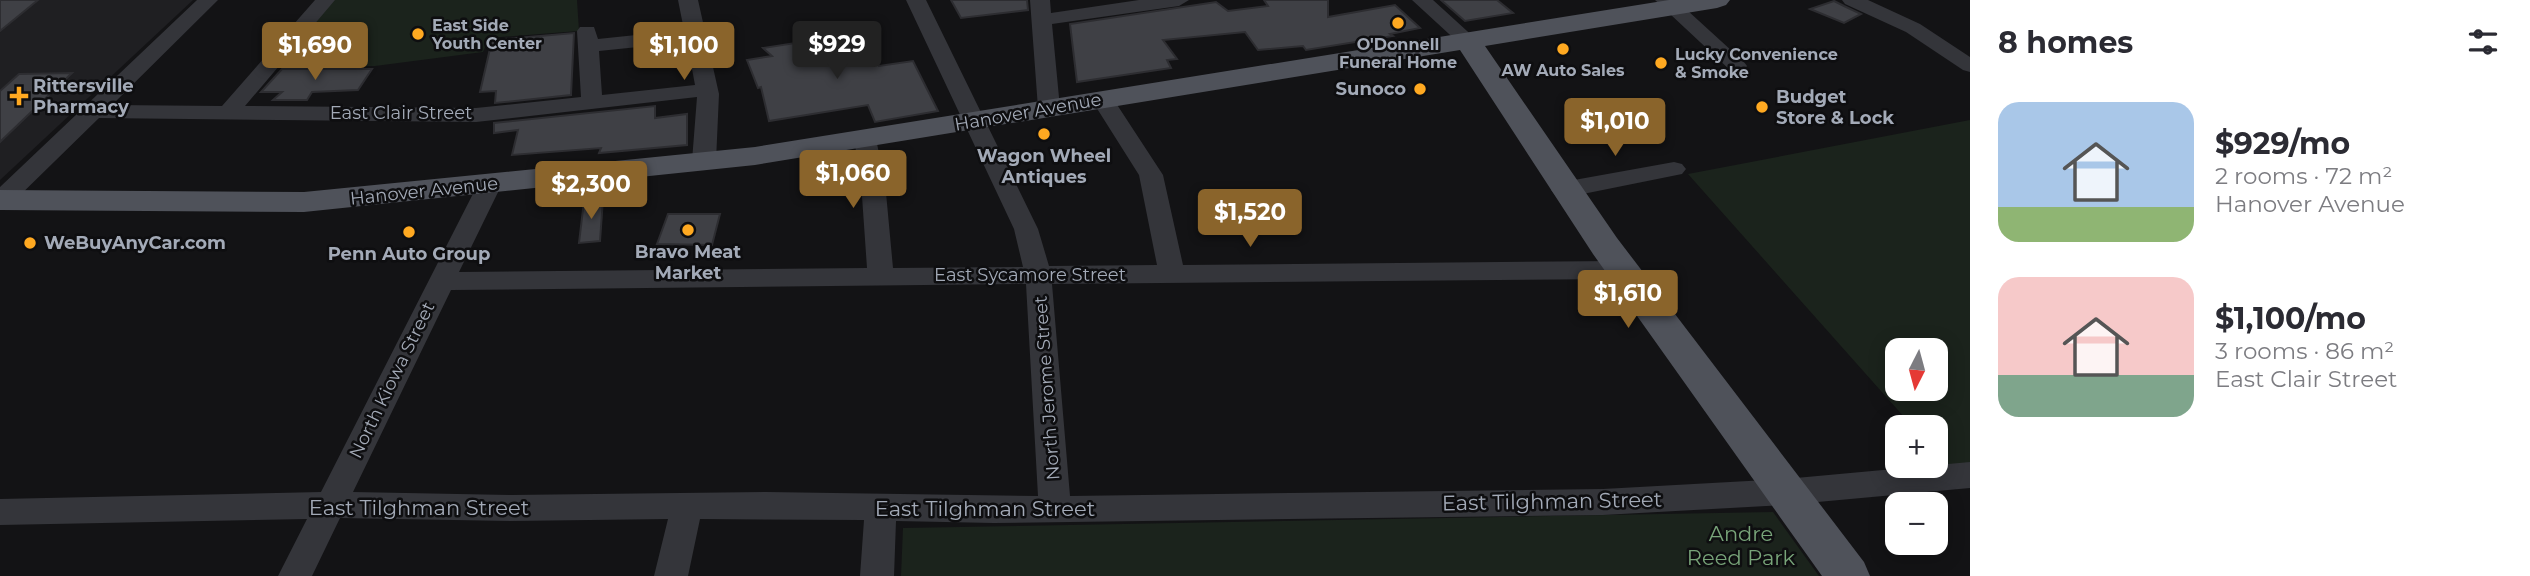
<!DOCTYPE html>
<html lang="en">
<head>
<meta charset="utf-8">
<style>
	:root { --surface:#fff; --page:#f2f2f3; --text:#2b2b33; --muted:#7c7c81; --accent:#8a642b }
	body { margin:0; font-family:Montserrat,sans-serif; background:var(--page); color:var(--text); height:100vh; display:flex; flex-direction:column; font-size:26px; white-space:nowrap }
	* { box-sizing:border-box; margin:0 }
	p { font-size:23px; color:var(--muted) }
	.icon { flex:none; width:38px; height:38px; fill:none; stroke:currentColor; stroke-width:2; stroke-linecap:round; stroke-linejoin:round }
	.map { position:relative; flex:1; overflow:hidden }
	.details { display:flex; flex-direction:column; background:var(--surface); width:560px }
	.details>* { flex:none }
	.needle { width:46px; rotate:186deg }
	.tools { position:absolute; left:1885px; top:338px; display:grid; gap:14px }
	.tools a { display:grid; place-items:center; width:63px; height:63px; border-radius:14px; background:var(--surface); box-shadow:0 4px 18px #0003; font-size:35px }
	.price { position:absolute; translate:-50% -60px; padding:0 16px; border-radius:7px; background:var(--accent); color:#fff; font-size:23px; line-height:46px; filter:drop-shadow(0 2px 4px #0008) }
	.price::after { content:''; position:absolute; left:50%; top:42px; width:21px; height:16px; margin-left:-10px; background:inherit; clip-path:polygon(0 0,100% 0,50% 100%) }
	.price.active { background:#222; color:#fff }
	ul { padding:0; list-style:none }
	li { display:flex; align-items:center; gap:21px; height:175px; padding:0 28px }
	li span { display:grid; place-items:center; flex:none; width:196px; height:140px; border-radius:21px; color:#555 }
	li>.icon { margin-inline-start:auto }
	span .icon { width:84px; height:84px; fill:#fffc; stroke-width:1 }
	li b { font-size:30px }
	h2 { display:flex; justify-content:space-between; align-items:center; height:84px; padding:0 28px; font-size:30px }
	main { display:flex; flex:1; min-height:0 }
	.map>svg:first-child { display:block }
</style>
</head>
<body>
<main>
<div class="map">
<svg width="1970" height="576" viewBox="0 0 1970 576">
	<rect width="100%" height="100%" fill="#131315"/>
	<!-- built -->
	<path fill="#1f1f22" d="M0,0h193l-193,180z"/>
	<!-- green -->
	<path fill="#1b231c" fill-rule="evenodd" d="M332,0h245l2,31 -90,7 -6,14 -108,14 -101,1z
		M1970,120v343l-23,2 -11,-12v-26h-23l-225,-253zM1897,350h39v38h-39z
		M1773,512l46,64h-918l2,-48z"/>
	<!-- building -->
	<path fill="#3f4045" stroke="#2d2d31" stroke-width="2" d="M0,0h38l-38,31z
		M951,0h76l1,10 -67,8z
		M1264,0h64v17l67,-12 25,23 -30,6 3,2 -87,14 -3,-4 -45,4 -13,-18 -82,8 14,19 -10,1 4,8 -94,14 -7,-58 146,-22 12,9 40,-5z
		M1441,0h56l16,13 -48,8z
		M1834,1l10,5 17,8 -17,9 -34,-14z
		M574,33l-3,62 -76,8 1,-12 -16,1 12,-52z
		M859,33l20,33 34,-5 25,50 -63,11 -7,-17 -99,16 -8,-34 -3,1 -11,-28 25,-4 -9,-8z
		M282,69h90l-14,21 -46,2 -5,8h-34l9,-8h-21z
		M72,73l-72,69v-51l19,-17z
		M655,106v12l32,-4v31l-88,8 2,-5 -89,7 6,-25 -24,3v-10z
		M603,199l-3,42 -21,2 5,-42z
		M668,214h52l-8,31 -55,-1z"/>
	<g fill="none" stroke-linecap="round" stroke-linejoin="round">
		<!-- minor -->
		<path fill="#34353a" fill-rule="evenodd" d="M197,0h21l-106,105 110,1 93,-106h20l-90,106 231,2 105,-11 -4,-66 3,-4h14l4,12 86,-9 -6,-30h20l21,94 -3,67 -4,5h-16l-4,-5 5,-64 -221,25 -377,-4 -89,87 -10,2v-20zM687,42l8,43 -93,10 -3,-44z
			M906,0h20l112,229 11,37 108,-1 -18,-90 -48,-76 3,-5h16l53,81 20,90 436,-4 9,3 4,6 -4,6 -9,3 -567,5 18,212 533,-7 182,-10 185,-17v26l-185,17 -182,10 -609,8 -98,-2 -2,55h-34l4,-56 -164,-1 -12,57h-34l14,-57 -157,2 -171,-3 -28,58h-34l29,-57 -307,6v-26l321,-7 157,-308 4,-5 8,-2 8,2 4,5 -43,88 408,-4 -6,-86 -7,-43 3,-5h16l3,5 9,43 8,86 130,-1 -9,-38zM1026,284l12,212 -271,-4 -256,3 -158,-3 98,-202z
			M1030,0h20l1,13 88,-13h50l-10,6 -127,18 8,84 -3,5h-16l-3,-5z
			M1412,0h21l45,41 -3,4h-14z
			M1655,0h21l68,62 3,4 -3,4h-14z
			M1842,0h26l52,24 50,33v15l-7,-2 -57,-38 -61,-28z
			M1674,162l8,2 4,5 -4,5 -119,24 -8,-3 -4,-5 4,-5 8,-3z"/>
		<!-- major -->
		<path fill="#4f525a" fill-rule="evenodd" d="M1669,0h61l-4,5 -9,3 -232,38 132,192 247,324 6,14h-48l-229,-322 -133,-204 -705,115 -451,47 -304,-2v-20l304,2 451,-45z"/>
	</g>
	<!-- markers -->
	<g fill="#ffa921" stroke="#0e0e10" stroke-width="2.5">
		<circle cx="1398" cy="23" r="7"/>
		<circle cx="418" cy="34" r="7"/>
		<circle cx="1563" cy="49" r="7"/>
		<circle cx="1661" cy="63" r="7"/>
		<circle cx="1420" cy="89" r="7"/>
		<path d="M15.5 85.5h7v7h7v7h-7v7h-7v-7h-7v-7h7z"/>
		<circle cx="1762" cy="107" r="7"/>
		<circle cx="1044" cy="134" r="7"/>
		<circle cx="688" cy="230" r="7"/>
		<circle cx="409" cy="232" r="7"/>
		<circle cx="30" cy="243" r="7"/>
	</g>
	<g text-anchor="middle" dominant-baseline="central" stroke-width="5" stroke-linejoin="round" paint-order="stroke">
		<!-- far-poi labels -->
		<g font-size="16" font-weight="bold" fill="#a3aab7" stroke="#0e0e10" text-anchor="start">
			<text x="432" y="25">East Side<tspan x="432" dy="18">Youth Center</tspan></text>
			<text x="1398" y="44" text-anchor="middle">O'Donnell<tspan x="1398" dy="18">Funeral Home</tspan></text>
			<text x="1675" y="54">Lucky Convenience<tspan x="1675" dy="18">&amp; Smoke</tspan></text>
			<text x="1563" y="70" text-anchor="middle">AW Auto Sales</text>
		</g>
		<!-- poi labels -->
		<g font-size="18" font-weight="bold" fill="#a3aab7" stroke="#0e0e10" text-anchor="start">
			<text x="33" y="86">Rittersville<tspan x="33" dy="21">Pharmacy</tspan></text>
			<text x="1406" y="89" text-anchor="end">Sunoco</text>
			<text x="1776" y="97">Budget<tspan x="1776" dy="21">Store &amp; Lock</tspan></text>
			<text x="1044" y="156" text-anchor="middle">Wagon Wheel<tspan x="1044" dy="21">Antiques</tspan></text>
			<text x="44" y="243">WeBuyAnyCar.com</text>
			<text x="688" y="252" text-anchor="middle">Bravo Meat<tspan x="688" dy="21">Market</tspan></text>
			<text x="409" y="254" text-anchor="middle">Penn Auto Group</text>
		</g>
		<!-- street labels -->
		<g font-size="18" fill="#a3aab7" stroke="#0e0e10">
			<text transform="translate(1028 112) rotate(-10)">Hanover Avenue</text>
			<text x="401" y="113">East Clair Street</text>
			<text transform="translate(424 191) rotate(-6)">Hanover Avenue</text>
			<text x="1030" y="275">East Sycamore Street</text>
			<text transform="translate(392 380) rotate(-64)">North Kiowa Street</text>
			<text transform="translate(1047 388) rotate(-94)">North Jerome Street</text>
		</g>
		<!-- near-street labels -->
		<g font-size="21" fill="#a3aab7" stroke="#0e0e10">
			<text transform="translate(1552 501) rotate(-1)">East Tilghman Street</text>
			<text x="419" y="507">East Tilghman Street</text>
			<text x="985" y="508">East Tilghman Street</text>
		</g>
		<!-- near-park labels -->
		<g font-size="21" fill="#78a479" stroke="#0e0e10">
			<text x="1741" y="533">Andre<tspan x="1741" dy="24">Reed Park</tspan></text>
		</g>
	</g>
</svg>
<div class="tools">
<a><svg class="needle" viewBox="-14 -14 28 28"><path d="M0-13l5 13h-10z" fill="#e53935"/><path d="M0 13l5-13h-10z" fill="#7c7c81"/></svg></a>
<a>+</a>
<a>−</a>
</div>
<b class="price active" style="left:837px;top:81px">$929</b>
<b class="price" style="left:315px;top:82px">$1,690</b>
<b class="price" style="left:684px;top:82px">$1,100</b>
<b class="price" style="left:1615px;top:158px">$1,010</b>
<b class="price" style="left:853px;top:210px">$1,060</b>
<b class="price" style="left:591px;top:221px">$2,300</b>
<b class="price" style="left:1250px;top:249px">$1,520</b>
<b class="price" style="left:1628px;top:330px">$1,610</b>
</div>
<section class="details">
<h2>8 homes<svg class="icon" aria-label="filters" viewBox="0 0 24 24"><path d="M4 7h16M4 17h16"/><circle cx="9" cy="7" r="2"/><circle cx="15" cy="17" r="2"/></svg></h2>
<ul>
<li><span style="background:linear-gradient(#a9c7e8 75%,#8fb573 0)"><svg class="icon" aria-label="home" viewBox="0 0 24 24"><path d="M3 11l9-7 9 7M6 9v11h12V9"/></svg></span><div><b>$929/mo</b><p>2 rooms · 72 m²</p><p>Hanover Avenue</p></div></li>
<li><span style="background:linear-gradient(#f6c9c9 70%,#7fa58c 0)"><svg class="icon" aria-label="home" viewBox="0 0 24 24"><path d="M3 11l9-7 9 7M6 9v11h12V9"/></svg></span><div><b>$1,100/mo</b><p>3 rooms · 86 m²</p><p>East Clair Street</p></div></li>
</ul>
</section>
</main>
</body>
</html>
